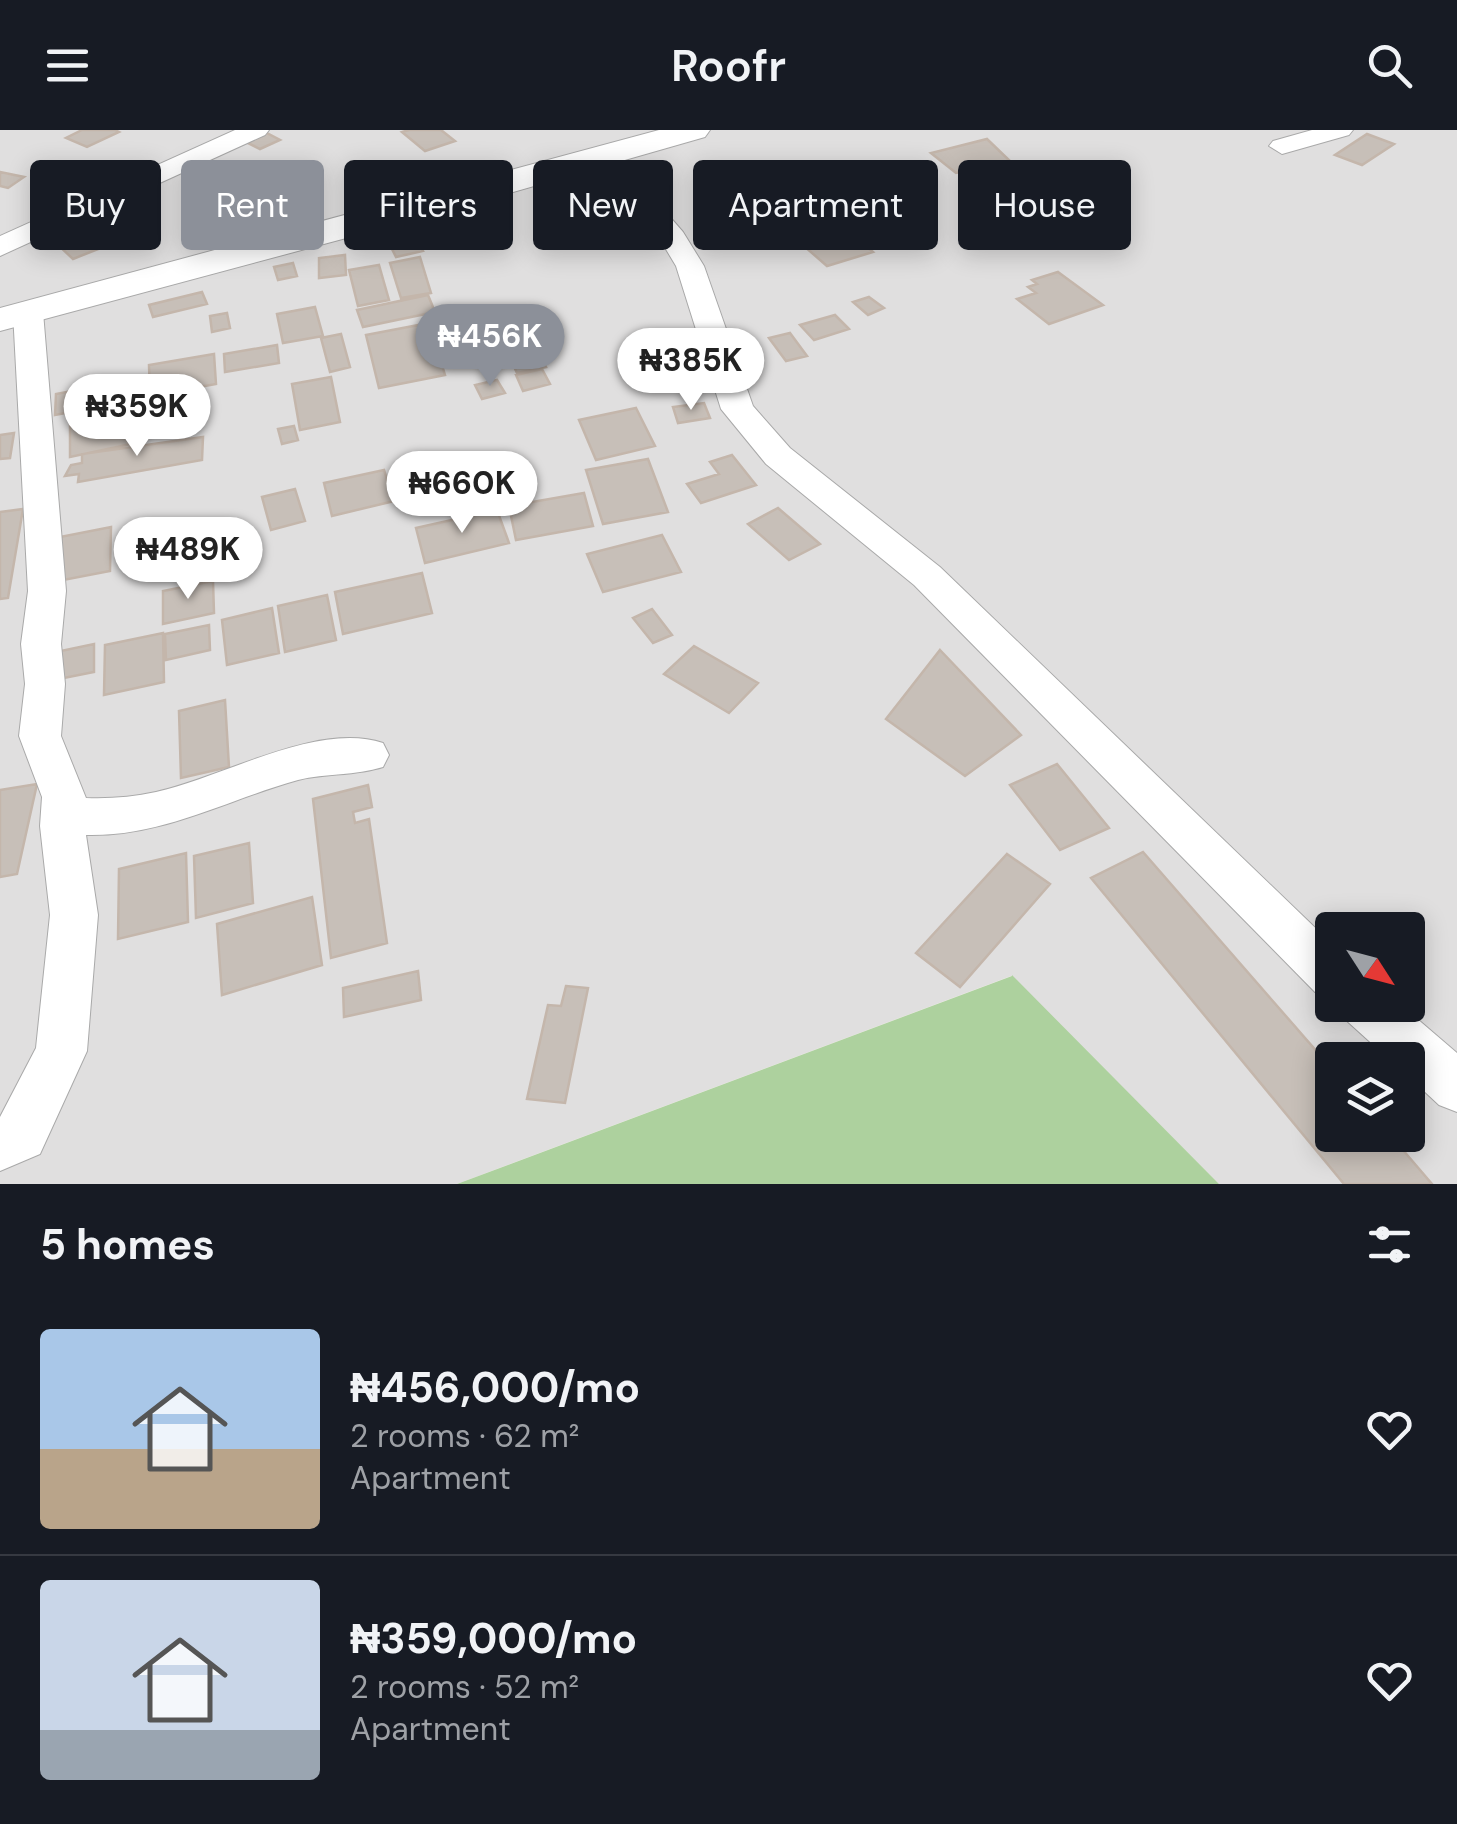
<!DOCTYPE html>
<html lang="en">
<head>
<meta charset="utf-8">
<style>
	:root { --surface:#171b24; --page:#242831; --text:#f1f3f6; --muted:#9ea1a6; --line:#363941; --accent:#8c9099 }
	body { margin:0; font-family:"DM Sans",sans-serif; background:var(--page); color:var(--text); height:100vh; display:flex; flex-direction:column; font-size:38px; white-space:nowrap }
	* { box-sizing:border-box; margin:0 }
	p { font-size:32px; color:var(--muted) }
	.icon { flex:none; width:55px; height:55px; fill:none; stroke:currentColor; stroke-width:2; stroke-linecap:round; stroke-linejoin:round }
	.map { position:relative; height:1054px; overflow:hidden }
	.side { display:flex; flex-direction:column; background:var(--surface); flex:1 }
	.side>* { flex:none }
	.guide { position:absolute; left:30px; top:30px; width:1398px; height:90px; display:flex; gap:20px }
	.needle { width:65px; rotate:126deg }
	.controls { position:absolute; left:1315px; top:782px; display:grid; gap:20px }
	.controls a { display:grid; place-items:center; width:110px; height:110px; border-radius:10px; background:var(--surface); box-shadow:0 5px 25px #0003; font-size:50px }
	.price { position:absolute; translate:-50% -85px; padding:0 22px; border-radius:35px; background:#fff; color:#222; font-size:32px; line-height:65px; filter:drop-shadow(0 2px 5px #0008) }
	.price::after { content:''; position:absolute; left:50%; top:60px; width:30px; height:22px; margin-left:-15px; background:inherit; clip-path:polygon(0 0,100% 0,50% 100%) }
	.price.selected { background:var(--accent); color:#fff }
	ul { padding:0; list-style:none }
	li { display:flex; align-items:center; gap:30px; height:250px; padding:0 40px }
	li+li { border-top:2px solid var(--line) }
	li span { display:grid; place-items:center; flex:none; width:280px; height:200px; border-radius:10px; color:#555 }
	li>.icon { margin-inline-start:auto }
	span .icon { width:120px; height:120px; fill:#fffc; stroke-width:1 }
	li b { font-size:42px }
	h2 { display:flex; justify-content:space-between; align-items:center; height:120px; padding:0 40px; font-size:42px }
	.pill { padding:0 35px; border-radius:10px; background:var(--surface); box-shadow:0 5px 25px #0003; font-size:35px; line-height:90px }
	.pill.selected { background:var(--accent); color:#fff }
	header { display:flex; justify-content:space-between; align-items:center; height:130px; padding:0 40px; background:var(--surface); font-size:45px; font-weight:600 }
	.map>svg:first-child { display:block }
</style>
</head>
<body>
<header><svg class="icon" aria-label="menu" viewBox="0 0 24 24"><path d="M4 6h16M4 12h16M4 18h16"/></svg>Roofr<svg class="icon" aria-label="search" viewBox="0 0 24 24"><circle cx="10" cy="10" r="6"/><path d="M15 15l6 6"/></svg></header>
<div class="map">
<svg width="1457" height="1054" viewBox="0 0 1457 1054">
	<rect width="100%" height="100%" fill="#f2efe9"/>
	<!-- residential -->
	<path fill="#e0dfdf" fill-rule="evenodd" d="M0,0h1457v1054h-238l-208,-208 -554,208h-457zM1332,800h76v75h-76zM1332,930h76v75h-76z"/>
	<!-- forest -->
	<path fill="#add19e" d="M1012,845l207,209h-762l555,-208z"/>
	<!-- building -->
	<path fill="#c7bfb8" stroke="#c4b6ab" stroke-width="2.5" d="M82,0h33l4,2 -32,15 -21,-9z
		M261,0l19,10 -20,9 -20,-10z
		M409,0h32l14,11 -30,10 -23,-19z
		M1367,4l27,10 -32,21 -27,-10z
		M987,9l23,22 -54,12 -25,-20z
		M644,37l10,13 -30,6 -10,-13z
		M0,42l24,5 -16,11 -8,-2z
		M834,89l39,33 -46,14 -38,-33z
		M81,104l17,15 -25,10 -17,-16z
		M416,109l7,12 -27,6 -6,-12z
		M345,125l1,20 -27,3v-20z
		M420,127l11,36 -30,5 -11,-35z
		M293,133l4,13 -19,4 -4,-13z
		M379,135l10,35 -31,6 -9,-36z
		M1058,142l45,33 -54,19 -32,-25 19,-6 -8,-6 9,-3 -5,-4z
		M202,162l5,12 -54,13 -4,-12z
		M428,165l7,17 -72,15 -6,-17z
		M869,167l15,11 -16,7 -15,-13z
		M315,177l8,29 -40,7 -6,-29z
		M227,183l3,15 -18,4 -2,-16z
		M835,185l14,14 -35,11 -14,-15z
		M429,193l16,52 -66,13 -13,-53z
		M526,194l20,43 -29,6 -20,-43z
		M790,203l17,23 -21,5 -17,-23z
		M341,204l9,33 -20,5 -9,-34z
		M277,215l2,18 -54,9 -1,-18z
		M214,224l2,30 -66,12 -1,-31z
		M542,239l8,15 -27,7 -7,-16z
		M331,247l9,45 -40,8 -8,-46z
		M139,248l1,21 -85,16 1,-21z
		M497,250l8,13 -23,6 -7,-14z
		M704,273l6,15 -32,5 -5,-16z
		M636,278l19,38 -59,14 -17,-40z
		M129,280l2,34 -61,13v-35z
		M294,296l4,14 -16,4 -4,-15z
		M14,303l-4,25 -10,1v-24z
		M203,307l-1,23 -124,22 1,-8 -14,2 6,-11 11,-2v-9z
		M732,325l24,30 -55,18 -14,-19 32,-10 -9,-12z
		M648,329l20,53 -65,12 -17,-54z
		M384,340l10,31 -62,15 -8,-33z
		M295,359l10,32 -34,9 -9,-33z
		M584,363l9,33 -77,14 -7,-34z
		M778,378l42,36 -31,16 -41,-36z
		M23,379l-15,89 -8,1v-87z
		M497,380l12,33 -84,20 -9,-35z
		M111,397l-1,44 -52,10 2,-44z
		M662,405l19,37 -78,20 -16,-38z
		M422,443l10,40 -89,21 -8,-42z
		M213,451l1,32 -51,11v-33z
		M327,465l9,45 -51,12 -7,-46z
		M272,478l7,45 -52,12 -5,-45z
		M652,479l20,26 -19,8 -20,-25z
		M209,495l1,25 -44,10 -1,-26z
		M163,503l1,49 -60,13 1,-50z
		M94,514v28l-40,8 2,-28z
		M694,516l64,37 -29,30 -65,-39z
		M940,520l81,85 -56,41 -79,-57z
		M225,570l4,67 -48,11 -2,-67z
		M1057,634l52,64 -49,22 -50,-65z
		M37,654l-20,90 -17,3v-87z
		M368,655l4,22 -19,5 2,11 14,-4 18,124 -56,15 -18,-159z
		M249,713l4,60 -57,15 -2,-62z
		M1143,722l189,217v66h58l42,49h-88l-253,-306z
		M186,723l2,69 -70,17 1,-70z
		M1007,724l43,30 -90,103 -44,-34z
		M312,767l10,68 -100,30 -5,-71z
		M418,841l3,29 -77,17 -1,-29z
		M566,856l22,2 -23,115 -38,-4 21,-94 13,1z"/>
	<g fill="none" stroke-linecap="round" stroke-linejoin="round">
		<defs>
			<path id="minor" d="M235,0h34l-4,5 -265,121v-20z
				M1312,0h41l-4,5 -67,19 -13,-8 4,-5z
				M587,23l9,2 43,42 24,12 20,23 21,34 49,140 37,42 150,119 392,377v54l-17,-6 -401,-407 -148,-121 -45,-55 -45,-143 -18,-30 -15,-15 -24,-12 -41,-42 -4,-6z
				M28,173l11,3 4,6 23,279 -5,53 4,40 -4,52 25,62c23,1 47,-1 70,-6 66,-14 161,-71 227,-49l6,12 -6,12c-28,9 -57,6 -85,13 -72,20 -136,57 -212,55l12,80 -11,136 -47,103 -40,17v-54l36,-69 14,-133 -10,-89 2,-29 -23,-61 6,-52 -4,-40 7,-53 -15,-279 4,-6z
				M1340,875h61l56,48v59l-18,-7 -31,-29v-16h-18l-43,-39z"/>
			<path id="tertiary" d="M659,0h51l-5,7 -262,75 -443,119v-23z"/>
		</defs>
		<!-- minor casing -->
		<use href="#minor" stroke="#a9a9a9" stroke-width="2"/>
		<!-- tertiary casing -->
		<use href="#tertiary" stroke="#a9a9a9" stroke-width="2"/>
		<!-- minor -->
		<use href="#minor" fill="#fff" fill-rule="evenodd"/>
		<!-- tertiary -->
		<use href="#tertiary" fill="#fff" fill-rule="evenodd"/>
	</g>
</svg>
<div class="controls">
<a><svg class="needle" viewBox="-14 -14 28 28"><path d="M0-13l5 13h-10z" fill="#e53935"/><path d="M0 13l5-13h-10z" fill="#9ea1a6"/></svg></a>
<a><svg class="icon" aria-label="layers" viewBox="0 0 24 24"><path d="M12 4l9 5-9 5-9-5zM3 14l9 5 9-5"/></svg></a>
</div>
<b class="price selected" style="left:490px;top:259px">₦456K</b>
<b class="price" style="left:691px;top:283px">₦385K</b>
<b class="price" style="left:137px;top:329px">₦359K</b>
<b class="price" style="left:462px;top:406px">₦660K</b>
<b class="price" style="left:188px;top:472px">₦489K</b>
<div class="guide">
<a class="pill">Buy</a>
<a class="pill selected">Rent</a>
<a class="pill">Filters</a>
<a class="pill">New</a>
<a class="pill">Apartment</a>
<a class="pill">House</a>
</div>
</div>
<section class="side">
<h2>5 homes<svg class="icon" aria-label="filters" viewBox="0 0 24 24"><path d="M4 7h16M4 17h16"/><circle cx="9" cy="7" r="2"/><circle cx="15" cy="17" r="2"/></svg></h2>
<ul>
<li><span style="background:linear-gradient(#a9c7e8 60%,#b9a48a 0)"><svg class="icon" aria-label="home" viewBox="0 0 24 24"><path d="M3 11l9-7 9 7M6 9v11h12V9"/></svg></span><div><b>₦456,000/mo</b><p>2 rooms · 62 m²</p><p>Apartment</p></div><svg class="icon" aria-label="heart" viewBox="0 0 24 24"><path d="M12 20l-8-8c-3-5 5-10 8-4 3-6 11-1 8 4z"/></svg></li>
<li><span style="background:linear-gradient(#c9d6e8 75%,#9aa5b1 0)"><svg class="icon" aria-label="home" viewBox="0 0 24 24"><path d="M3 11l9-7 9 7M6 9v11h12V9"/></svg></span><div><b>₦359,000/mo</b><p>2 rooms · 52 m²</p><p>Apartment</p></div><svg class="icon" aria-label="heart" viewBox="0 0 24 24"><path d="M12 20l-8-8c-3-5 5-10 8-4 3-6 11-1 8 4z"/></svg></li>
</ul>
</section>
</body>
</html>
